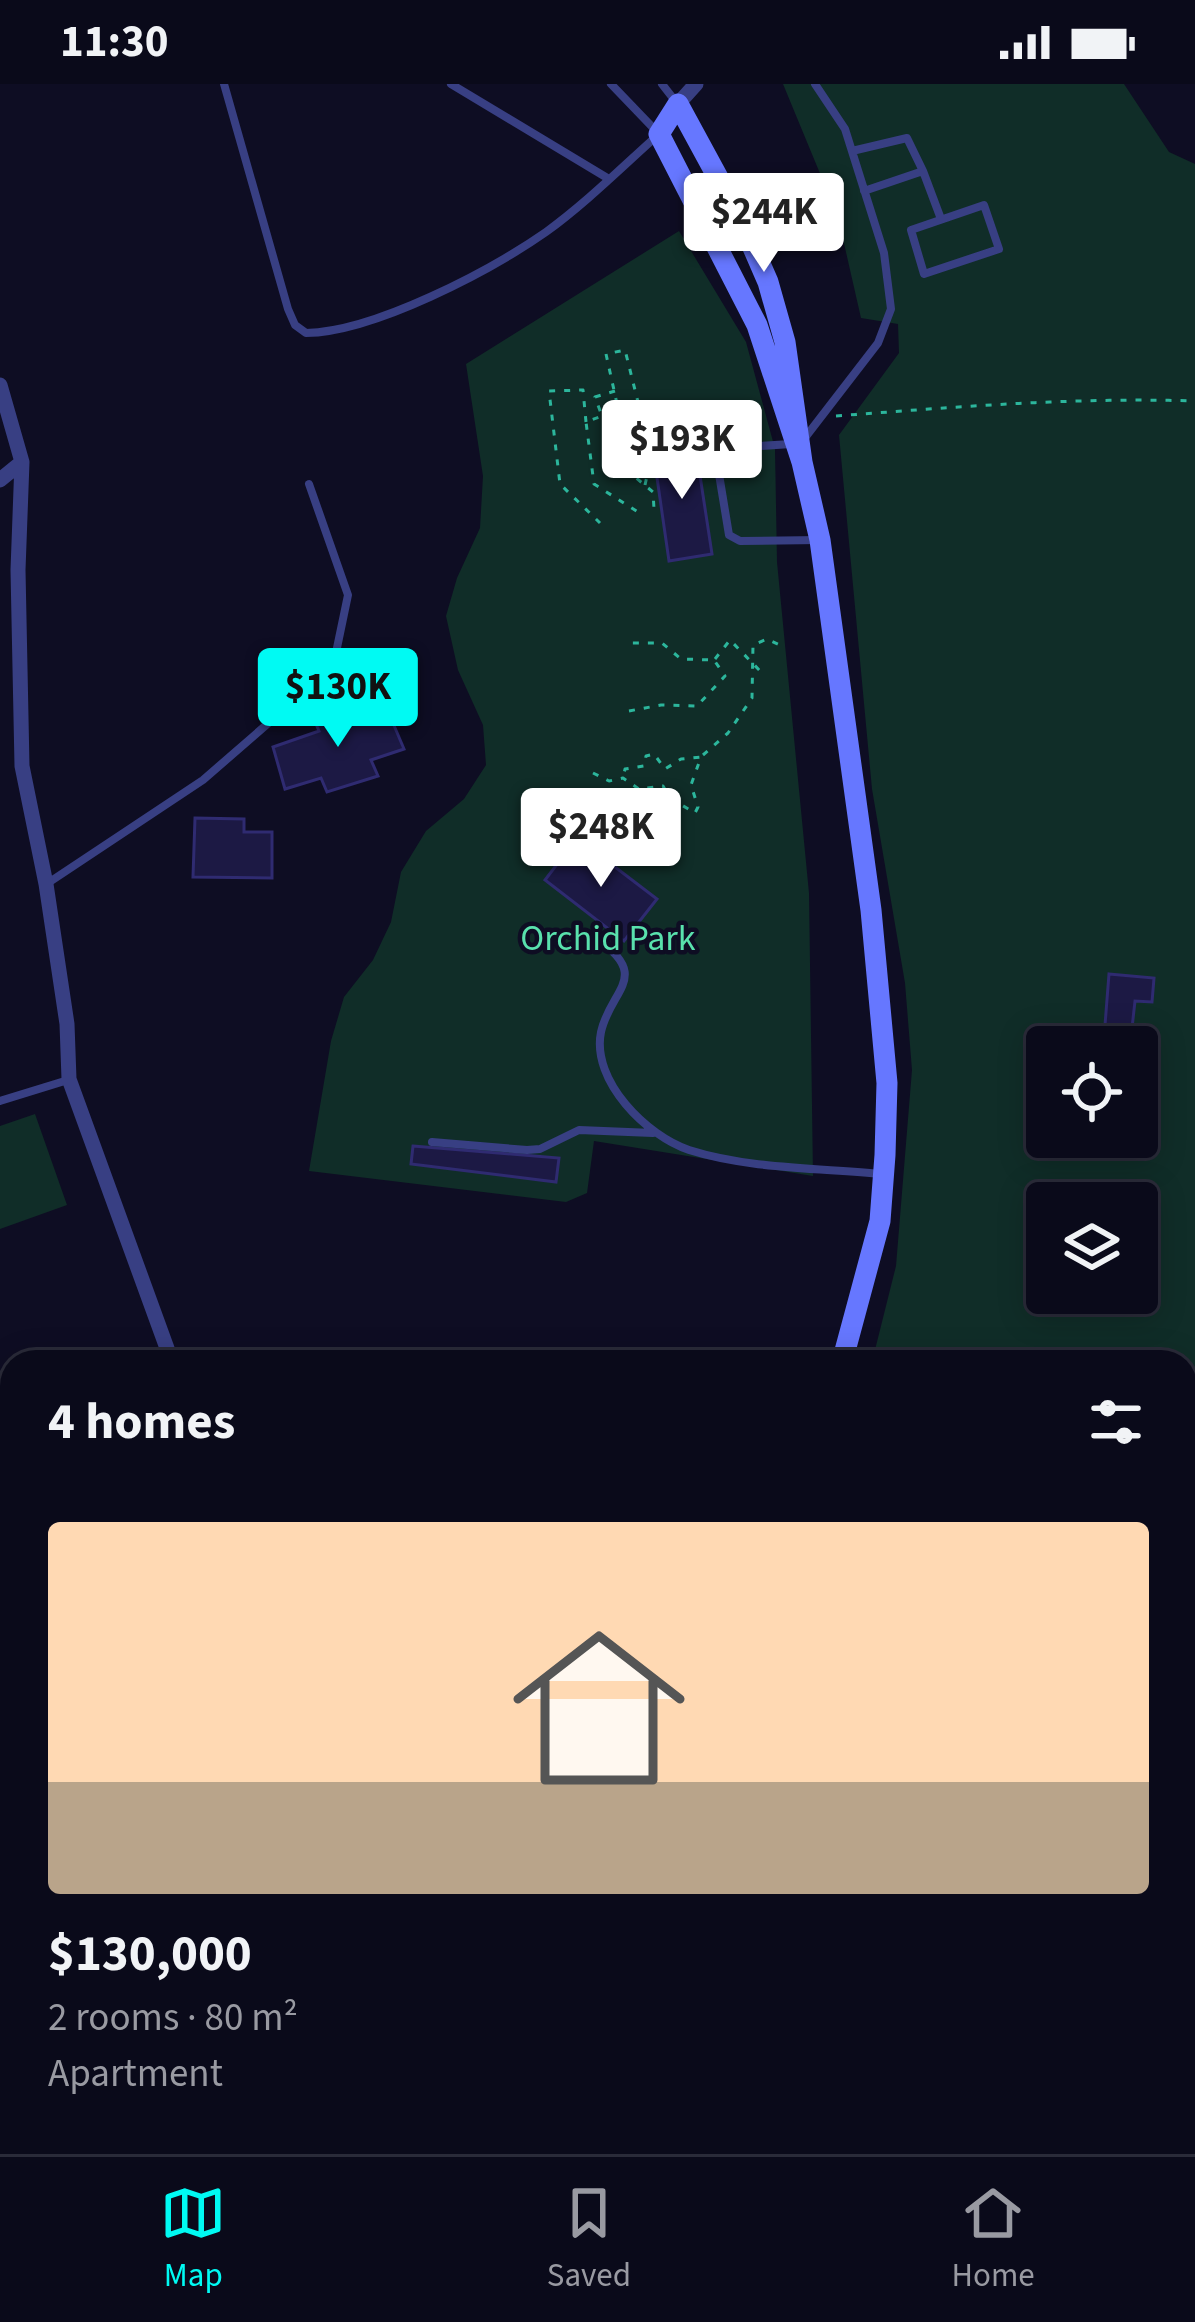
<!DOCTYPE html>
<html lang="en">
<head>
<meta charset="utf-8">
<style>
	:root { --surface:#0a0a1a; --page:#131323; --text:#f1f3f6; --muted:#999aa2; --line:#2a2b39; --accent:#00faf3 }
	body { margin:0; font-family:"Source Sans 3",sans-serif; background:var(--page); color:var(--text); height:100vh; display:flex; flex-direction:column; font-size:45px; white-space:nowrap }
	* { box-sizing:border-box; margin:0 }
	p { font-size:39px; color:var(--muted) }
	.icon { flex:none; width:66px; height:66px; fill:none; stroke:currentColor; stroke-width:2; stroke-linecap:round; stroke-linejoin:round }
	.map { position:relative; flex:1; overflow:hidden }
	.side { position:absolute; left:0px; top:1266px; width:1197px; height:804px; display:flex; flex-direction:column; background:var(--surface); border-radius:36px 36px 0 0; box-shadow:0 6px 30px #0003,0 0 0 3px var(--line) }
	.side>* { flex:none }
	.controls { position:absolute; left:1026px; top:942px; display:grid; gap:24px }
	.controls a { display:grid; place-items:center; width:132px; height:132px; border-radius:12px; background:var(--surface); box-shadow:0 6px 30px #0003,0 0 0 3px var(--line); font-size:60px }
	.price { position:absolute; translate:-50% -102px; padding:0 27px; border-radius:12px; background:#fff; color:#222; font-size:39px; line-height:78px; filter:drop-shadow(0 3px 6px #0008) }
	.price::after { content:''; position:absolute; left:50%; top:72px; width:36px; height:27px; margin-left:-18px; background:inherit; clip-path:polygon(0 0,100% 0,50% 100%) }
	.price.on { background:var(--accent); color:#111 }
	ul { padding:0; list-style:none }
	li { display:grid; align-content:center; gap:24px; height:636px; padding:0 48px }
	li+li { border-top:3px solid var(--line) }
	li span { display:grid; place-items:center; height:372px; border-radius:12px; color:#555 }
	li>.icon { margin-inline-start:auto }
	span .icon { width:216px; height:216px; fill:#fffc; stroke-width:1 }
	li b { font-size:51px }
	h2 { display:flex; justify-content:space-between; align-items:center; height:144px; padding:0 48px; font-size:51px }
	.status { display:flex; justify-content:space-between; align-items:center; height:84px; padding:0 60px; background:var(--surface); direction:ltr }
	.status svg { height:33px; fill:currentColor }
	.tabs { display:flex; justify-content:space-around; align-items:center; height:168px; border-top:3px solid var(--line); background:var(--surface); font-size:33px; color:var(--muted) }
	.tabs a { display:grid; justify-items:center; gap:6px }
	.tabs .on { color:var(--accent) }
	.map>svg:first-child { display:block }
</style>
</head>
<body>
<div class="status"><b>11:30</b><svg viewBox="0 0 49 12"><path d="M0 12V9h3v3zM5 12V6h3v6zM10 12V3h3v9zM15 12V0h3v12zM26 1h20v11H26zM47 4h2v5h-2z"/></svg></div>
<div class="map">
<svg width="1195" height="2070" viewBox="0 0 1195 2070">
	<rect width="100%" height="100%" fill="#0e0d23"/>
	<!-- green -->
	<path fill="#102d28" fill-rule="evenodd" d="M783,0h341l45,68 26,12v1548l-10,9v-359h-313l24,-96 16,-196 -7,-87 -33,-194 -33,-354 60,-82 -1,-29 -37,-6 -23,-101zM1047,963h90v90h-90zM1047,1119h90v90h-90z
		M679,147l67,111 29,107 2,113 32,331 4,283 -219,-35 -7,52 -21,9 -257,-31 22,-130 13,-44 29,-37 18,-38 10,-50 25,-41 38,-32 22,-34 -3,-40 -25,-55 -12,-54 11,-38 23,-50 3,-52 -17,-112z
		M35,1030l32,91 -67,24v-103z
		M1195,1834v236h-147l-7,-12h144v-214z"/>
	<!-- water -->
	<path fill="#0c2b49" d="M0,1980l12,7v71h107l2,12h-121z
		M367,2058h215l3,12h-233z"/>
	<!-- building -->
	<path fill="#1c1944" stroke="#2f2b71" stroke-width="3" d="M695,359l17,111 -43,7 -16,-111z
		M331,618l8,22 48,-15 17,40 -33,11 7,16 -51,16 -6,-14 -36,11 -12,-42 46,-16 -9,-21z
		M195,734l49,1v13h28v46l-79,-1z
		M577,754l80,61 -33,42 -79,-61z
		M1109,890l45,4 -2,24 -17,-1 -3,27 -27,-3z
		M413,1062l146,12 -3,24 -145,-18z"/>
	<g fill="none" stroke-linecap="round" stroke-linejoin="round">
		<!-- path -->
		<path stroke="#2cb69c" stroke-width="3" stroke-dasharray="6 9" stroke-linecap="butt" d="M615,307l-20,6 7,19 -16,6 8,62 44,28
			M836,332c119,-9 239,-19 359,-15
			M586,338l-3,-32 -34,1 11,93 40,39
			M645,401l4,-18 -12,-15 10,-14 -22,-88 -19,4 21,95 10,3 -2,25 18,15 1,17
			M715,575l15,-19 35,36
			M629,627l32,-6 36,1 28,-30 -11,-16 -33,-1 -19,-16h-33
			M703,671l25,-22 24,-35 1,-53 14,-6 19,9
			M593,689l16,8 14,-3 16,11 24,-3 7,12 25,15 3,-6 -7,-22 10,-28 -20,2 -16,10 -11,-15 -8,2 -2,10 -19,3 -2,9"/>
		<!-- lane -->
		<path stroke="#383f83" stroke-width="8" d="M224,0l64,225 7,16 11,8c68,-1 184,-62 240,-101 40,-29 76,-65 113,-98l-48,-50
			M451,0l158,95
			M662,0l14,18
			M852,67l55,-13 16,33 -59,20
			M923,87l18,48
			M984,121l15,44 -75,25 -13,-44z
			M804,355l74,-96 13,-34 -7,-56 -39,-124 -30,-45
			M791,360l-62,4 -13,8 13,79 11,6 79,-1
			M48,799l155,-103 130,-113 15,-72 -39,-111
			M597,855c55,38 13,51 4,93 -10,49 46,104 88,118 60,19 130,18 193,24
			M0,1017l68,-21
			M432,1058l95,8 13,-1 39,-19 74,3"/>
		<!-- street -->
		<path stroke="#383f83" stroke-width="15" d="M678,20l18,-20
			M0,301l22,77 -4,108 4,196 24,118 21,140 2,55 103,283
			M0,396l22,-18"/>
		<!-- secondary -->
		<path stroke="#67f" stroke-width="21" d="M802,378l-45,-137 -98,-191 19,-30 63,116 27,62 17,60 17,120 18,78 51,370 16,173 -2,72 -5,66 -38,141
			M0,1587l12,-4
			M1185,1790l10,-14
			M268,2058l4,12
			M913,2058l24,12
			M994,2058l4,12
			M221,2070l2,-12
			M758,2070l22,-12
			M810,2070l22,-12"/>
	</g>
	<g text-anchor="middle" dominant-baseline="central" stroke-width="9" stroke-linejoin="round" paint-order="stroke">
		<!-- park labels -->
		<g font-size="36" fill="#59e1ad" stroke="#0e0d23">
			<text x="608" y="854">Orchid Park</text>
		</g>
	</g>
</svg>
<div class="controls">
<a><svg class="icon" aria-label="locate" viewBox="0 0 24 24"><circle cx="12" cy="12" r="6"/><path d="M12 2v4M12 18v4M2 12h4M18 12h4"/></svg></a>
<a><svg class="icon" aria-label="layers" viewBox="0 0 24 24"><path d="M12 4l9 5-9 5-9-5zM3 14l9 5 9-5"/></svg></a>
</div>
<b class="price" style="left:764px;top:191px">$244K</b>
<b class="price" style="left:682px;top:418px">$193K</b>
<b class="price on" style="left:338px;top:666px">$130K</b>
<b class="price" style="left:601px;top:806px">$248K</b>
<section class="side">
<h2>4 homes<svg class="icon" aria-label="filters" viewBox="0 0 24 24"><path d="M4 7h16M4 17h16"/><circle cx="9" cy="7" r="2"/><circle cx="15" cy="17" r="2"/></svg></h2>
<ul>
<li><span style="background:linear-gradient(#ffd9b3 70%,#b9a48a 0)"><svg class="icon" aria-label="home" viewBox="0 0 24 24"><path d="M3 11l9-7 9 7M6 9v11h12V9"/></svg></span><div><b>$130,000</b><p>2 rooms · 80 m²</p><p>Apartment</p></div></li>
</ul>
</section>
</div>
<nav class="tabs">
<a class="on"><svg class="icon" aria-label="map" viewBox="0 0 24 24"><path d="M3 6l6-2 6 2 6-2v14l-6 2-6-2-6 2zM9 4v14M15 6v14"/></svg>Map</a>
<a><svg class="icon" aria-label="saved" viewBox="0 0 24 24"><path d="M7 4h10v16l-5-4-5 4z"/></svg>Saved</a>
<a><svg class="icon" aria-label="home" viewBox="0 0 24 24"><path d="M3 11l9-7 9 7M6 9v11h12V9"/></svg>Home</a>
</nav>
</body>
</html>
